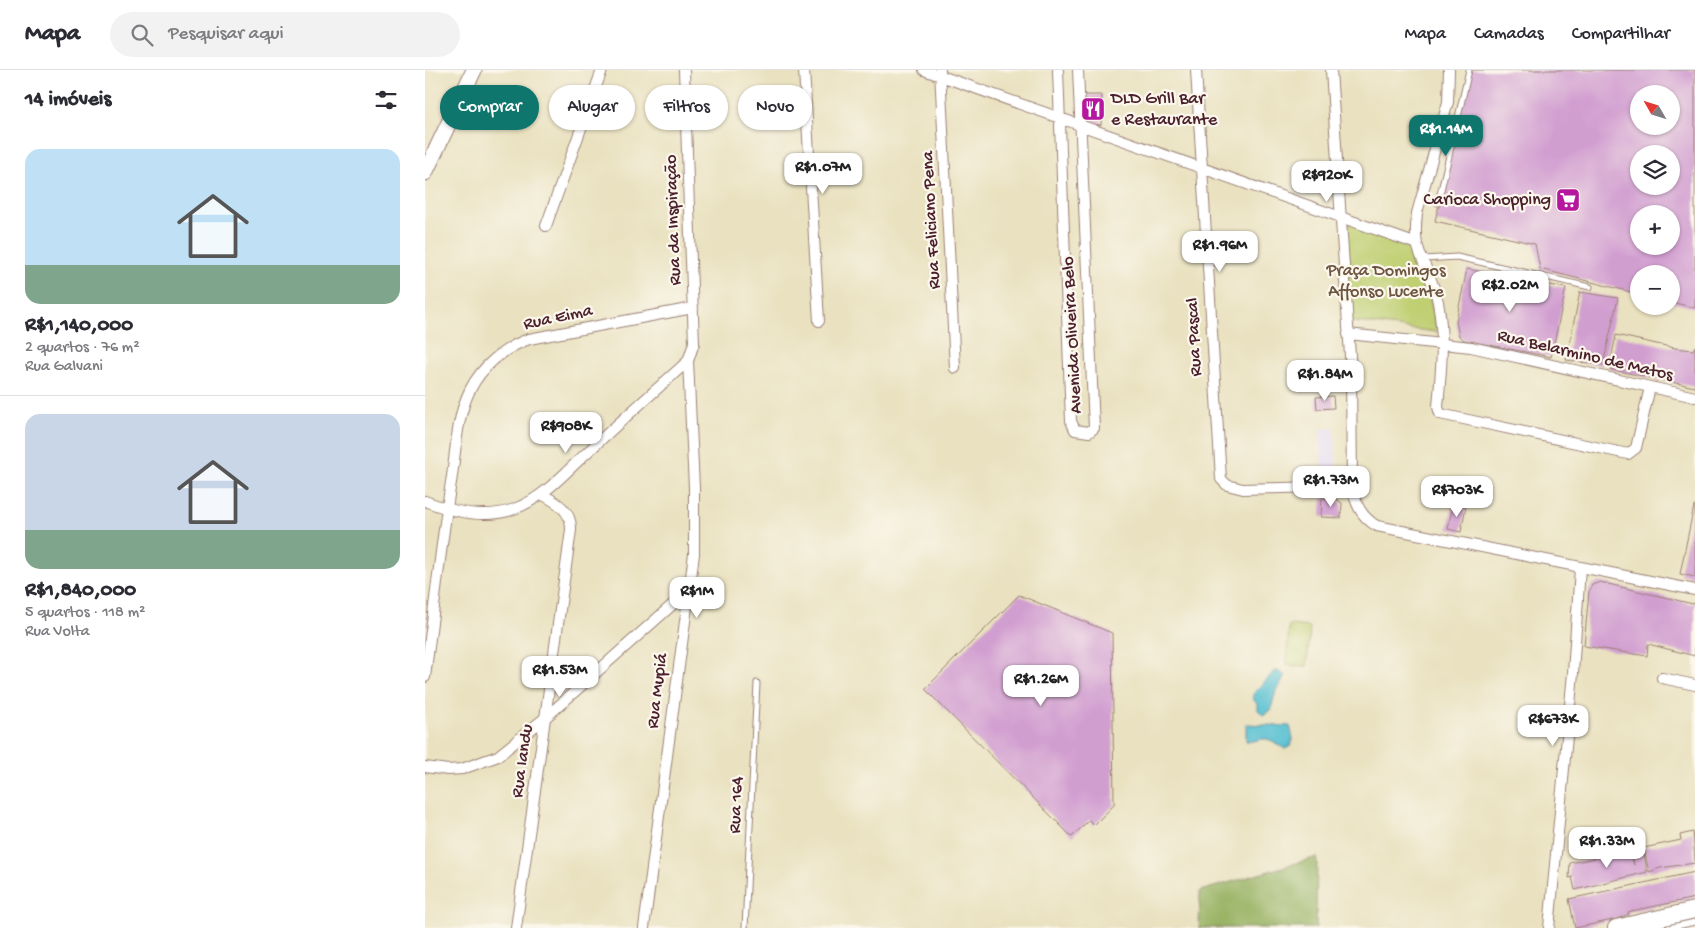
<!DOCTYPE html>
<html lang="pt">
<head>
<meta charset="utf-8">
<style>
	:root { --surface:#fff; --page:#f2f2f3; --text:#2b2b33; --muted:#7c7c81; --line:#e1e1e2; --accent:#0f766e }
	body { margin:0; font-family:"Gochi Hand",sans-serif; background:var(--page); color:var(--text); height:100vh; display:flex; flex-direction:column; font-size:19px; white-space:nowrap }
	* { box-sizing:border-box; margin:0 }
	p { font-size:16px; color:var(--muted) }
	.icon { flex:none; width:28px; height:28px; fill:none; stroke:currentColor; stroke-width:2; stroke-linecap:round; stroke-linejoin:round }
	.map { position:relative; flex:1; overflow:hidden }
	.details { display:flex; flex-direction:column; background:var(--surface); width:425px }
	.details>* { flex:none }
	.guide { position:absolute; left:15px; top:15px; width:475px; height:45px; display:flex; gap:10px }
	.needle { width:32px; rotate:309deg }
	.tools { position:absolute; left:1205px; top:15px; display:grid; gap:10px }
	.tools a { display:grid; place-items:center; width:50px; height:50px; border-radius:50%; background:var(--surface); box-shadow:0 1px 4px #0004; font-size:25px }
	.price { position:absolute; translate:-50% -42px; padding:0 11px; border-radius:10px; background:#fff; color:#222; font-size:16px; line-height:32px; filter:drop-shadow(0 1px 2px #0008) }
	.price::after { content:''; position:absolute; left:50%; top:30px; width:15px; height:11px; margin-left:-8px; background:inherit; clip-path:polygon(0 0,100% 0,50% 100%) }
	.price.current { background:var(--accent); color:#fff }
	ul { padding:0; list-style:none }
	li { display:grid; align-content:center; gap:10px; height:265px; padding:0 25px }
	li+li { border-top:1px solid var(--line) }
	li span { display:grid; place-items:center; height:155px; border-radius:15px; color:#555 }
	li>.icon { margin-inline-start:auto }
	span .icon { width:90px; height:90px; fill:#fffc; stroke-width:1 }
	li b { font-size:21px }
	h2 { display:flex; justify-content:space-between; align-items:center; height:60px; padding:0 25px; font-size:21px }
	.tag { padding:0 18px; border-radius:22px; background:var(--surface); box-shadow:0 1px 4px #0004; font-size:18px; line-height:45px }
	.tag.current { background:var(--accent); color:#fff }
	header { display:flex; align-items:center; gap:30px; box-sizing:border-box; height:70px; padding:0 25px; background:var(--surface); border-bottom:1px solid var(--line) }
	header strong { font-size:24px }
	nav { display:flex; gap:28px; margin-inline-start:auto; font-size:18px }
	.search { width:350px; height:45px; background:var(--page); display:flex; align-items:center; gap:12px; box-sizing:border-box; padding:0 18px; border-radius:28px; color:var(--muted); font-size:19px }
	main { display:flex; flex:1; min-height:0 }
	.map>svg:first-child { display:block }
</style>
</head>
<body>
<header>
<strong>Mapa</strong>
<div class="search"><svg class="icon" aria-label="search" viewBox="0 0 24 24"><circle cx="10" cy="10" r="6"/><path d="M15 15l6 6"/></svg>Pesquisar aqui</div>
<nav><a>Mapa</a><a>Camadas</a><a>Compartilhar</a></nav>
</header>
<main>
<section class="details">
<h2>14 imóveis<svg class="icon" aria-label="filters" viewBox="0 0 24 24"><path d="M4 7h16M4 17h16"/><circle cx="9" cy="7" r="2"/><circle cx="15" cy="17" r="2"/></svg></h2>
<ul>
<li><span style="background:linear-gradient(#bfe0f5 75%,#7fa58c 0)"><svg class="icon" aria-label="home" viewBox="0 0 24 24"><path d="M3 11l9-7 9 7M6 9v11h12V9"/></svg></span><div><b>R$1,140,000</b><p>2 quartos · 76 m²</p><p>Rua Galvani</p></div></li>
<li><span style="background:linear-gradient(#c9d6e8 75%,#7fa58c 0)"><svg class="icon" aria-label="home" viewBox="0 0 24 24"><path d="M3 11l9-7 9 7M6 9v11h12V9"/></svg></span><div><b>R$1,840,000</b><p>5 quartos · 118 m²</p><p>Rua Volta</p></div></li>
</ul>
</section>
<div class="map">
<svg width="1270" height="858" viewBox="0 0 1270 858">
	<rect width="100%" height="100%" fill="#fbf7ec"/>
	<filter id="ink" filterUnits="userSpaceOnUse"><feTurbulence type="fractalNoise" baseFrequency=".02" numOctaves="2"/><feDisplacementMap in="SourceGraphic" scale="10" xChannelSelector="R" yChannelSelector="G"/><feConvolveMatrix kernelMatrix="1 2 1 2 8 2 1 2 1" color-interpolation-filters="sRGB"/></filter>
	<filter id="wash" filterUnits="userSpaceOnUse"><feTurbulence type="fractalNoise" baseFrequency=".0096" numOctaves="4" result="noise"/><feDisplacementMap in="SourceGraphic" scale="20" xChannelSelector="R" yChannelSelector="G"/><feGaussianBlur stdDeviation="1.12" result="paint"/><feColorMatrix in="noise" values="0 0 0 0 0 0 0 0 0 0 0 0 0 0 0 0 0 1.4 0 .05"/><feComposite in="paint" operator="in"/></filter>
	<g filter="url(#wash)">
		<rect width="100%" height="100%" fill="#e9e1bf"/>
		<!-- built -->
		<path fill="#dfd4f5" d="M909,358l2,42 -14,3 -2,-44z"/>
		<!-- green -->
		<path fill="#c0cf72" stroke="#85774e" d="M927,153l62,24 7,10 16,75 -88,-11 -5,-94z
			M864,555l21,2 -3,39 -21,-1z"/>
		<!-- forest -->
		<path fill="#98b264" stroke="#716848" d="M892,787l-1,71h-117l1,-37z"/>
		<!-- water -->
		<path fill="#55bfd1" stroke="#506f7e" d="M851,600l9,6c-3,7 -8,13 -10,19 -4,9 -1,15 -12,20l-5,-5v-5l-5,-6v-5z
			M821,654l44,2 3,12 -2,8 -6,3c-7,-4 -14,-11 -22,-10 -7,1 -10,3 -17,2z"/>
		<g id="blocks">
			<!-- building -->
			<path fill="#d19ed0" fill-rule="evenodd" d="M1046,0h224v238l-24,-6v-28h-32v20l-99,-25 -5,-25 -100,-23zM1214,24h32v32h-32zM1214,84h32v32h-32zM1214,144h32v32h-32z
				M659,25h18l-1,30 -17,-2z
				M1042,199l99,19 -15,69 -87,-17 -5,-4 -3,-15z
				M1155,222l38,6 -15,67 -37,-5z
				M1191,265l59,13 18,2 2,-4v41l-86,-18z
				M908,326l1,12 -17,1 -1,-12z
				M897,428l14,1 6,4 -1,15 -20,-1z
				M1028,435l13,1 -5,26 -13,-3z
				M1269,436h1v71l-15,-3z
				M1175,512l93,22 2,-2v54l-47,-12 -1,12 -63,-10 5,-55 3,-6z
				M594,525l93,38 2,172 -20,20 -5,-5 -17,17 -147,-148z
				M1268,762l2,31 -35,5 -11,4 -5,-24 37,-8 -1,-5z
				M1218,778l4,24 -72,18 -3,-13 -3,1 1,-15 60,-12 4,14 -3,-14z
				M1270,802v26l-54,11 -13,3 1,2 -12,5 -42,9 -6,-29z"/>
		</g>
	</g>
	<g filter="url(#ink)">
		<use href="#blocks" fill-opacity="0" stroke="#9a8075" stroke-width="1"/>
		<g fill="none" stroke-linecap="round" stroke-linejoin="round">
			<defs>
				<path id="lane" d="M1013,133l31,-133
					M999,189l33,-2 133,30
					M320,858l12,-245
					M1243,858l27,-6"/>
				<path id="street" d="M379,0l15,251
					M499,0l493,174
					M515,0l15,298
					M633,0l13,351 4,9 14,2 5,-4 -16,-358
					M771,0l25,409 6,6 16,4 109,-3
					M906,0l20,301 1,115c3,17 9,31 25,40l318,64
					M1024,0l-1,32 -31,111c-1,9 -2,21 0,31 5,19 17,37 21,58 7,39 3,66 0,105l2,7 188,40 8,-6 14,-61
					M121,156l56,-156
					M923,264l123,13 224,50
					M0,431c28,11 60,19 89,8 31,-11 54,-40 78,-61 32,-30 64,-58 96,-87
					M0,607c9,-67 16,-134 27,-201 4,-28 5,-60 18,-86 12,-24 34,-42 59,-51l164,-31
					M1237,608l33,7
					M0,697l23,3 14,-1 36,-13 47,-38 143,-127
					M91,858l55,-398c1,-19 -14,-28 -30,-36
					M219,858l50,-374v-66l-6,-127 6,-18 -10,-273
					M1124,858l24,-255 7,-105"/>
				<path id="secondary" d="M0,103l49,-103"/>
				<path id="primary" d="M1191,858l79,-18"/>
			</defs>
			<!-- lane casing -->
			<use href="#lane" stroke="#9a8075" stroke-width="7"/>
			<!-- street casing -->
			<use href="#street" stroke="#9a8075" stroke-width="12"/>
			<!-- secondary casing -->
			<use href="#secondary" stroke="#9a8075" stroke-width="17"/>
			<!-- primary casing -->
			<use href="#primary" stroke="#9a8075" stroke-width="18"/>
			<!-- lane -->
			<use href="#lane" stroke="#fff" stroke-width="5"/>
			<!-- street -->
			<use href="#street" stroke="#fff" stroke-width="10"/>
			<!-- secondary -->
			<use href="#secondary" stroke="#fff" stroke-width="15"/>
			<!-- primary -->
			<use href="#primary" stroke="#fff" stroke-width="16"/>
		</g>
	</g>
	<!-- icons -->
	<defs>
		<symbol id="restaurant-square" viewBox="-11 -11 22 22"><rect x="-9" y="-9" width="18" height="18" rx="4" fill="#b5179e" stroke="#fbf7ec"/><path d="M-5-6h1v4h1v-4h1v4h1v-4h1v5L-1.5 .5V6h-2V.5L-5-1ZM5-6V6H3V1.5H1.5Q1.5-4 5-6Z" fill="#fff"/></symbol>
		<symbol id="supermarket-square" viewBox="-11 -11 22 22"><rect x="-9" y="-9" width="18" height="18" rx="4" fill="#b5179e" stroke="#fbf7ec"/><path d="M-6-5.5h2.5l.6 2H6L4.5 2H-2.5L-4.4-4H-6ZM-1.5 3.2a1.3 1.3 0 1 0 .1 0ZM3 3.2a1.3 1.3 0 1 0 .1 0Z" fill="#fff"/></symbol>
	</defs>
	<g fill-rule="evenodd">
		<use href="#restaurant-square" x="654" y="25" width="28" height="28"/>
		<use href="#supermarket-square" x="1129" y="116" width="28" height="28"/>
	</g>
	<g text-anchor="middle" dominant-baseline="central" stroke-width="4.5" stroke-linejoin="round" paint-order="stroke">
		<!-- poi labels -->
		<g font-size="18" fill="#4a1f2b" stroke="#fbf7ec" text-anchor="start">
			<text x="686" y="29">DLD Grill Bar<tspan x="686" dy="21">e Restaurante</tspan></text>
			<text x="1126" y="130" text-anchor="end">Carioca Shopping</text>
		</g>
		<!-- street labels -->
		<g font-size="18" fill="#4a1f2b" stroke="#fbf7ec">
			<text transform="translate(249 150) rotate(-92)">Rua da Inspiração</text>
			<text transform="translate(507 150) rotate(-93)">Rua Feliciano Pena</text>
			<text transform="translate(133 248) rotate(-12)">Rua Eima</text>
			<text transform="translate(648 265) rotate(-93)">Avenida Oliveira Belo</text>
			<text transform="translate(770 267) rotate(-93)">Rua Pascal</text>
			<text transform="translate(1160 286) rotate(13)">Rua Belarmino de Matos</text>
			<text transform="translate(233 621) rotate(-83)">Rua Mupiá</text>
			<text transform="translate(98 691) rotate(-82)">Rua Iandu</text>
			<text transform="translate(312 735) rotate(-87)">Rua 164</text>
		</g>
		<!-- park labels -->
		<g font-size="18" fill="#6d5440" stroke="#fbf7ec">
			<text x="961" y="201">Praça Domingos<tspan x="961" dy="21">Affonso Lucente</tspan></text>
		</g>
	</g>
</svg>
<div class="tools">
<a><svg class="needle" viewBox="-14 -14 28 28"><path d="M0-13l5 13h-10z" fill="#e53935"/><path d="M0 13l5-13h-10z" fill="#7c7c81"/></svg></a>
<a><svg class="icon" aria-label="layers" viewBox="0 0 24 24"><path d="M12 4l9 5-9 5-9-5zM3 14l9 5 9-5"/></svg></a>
<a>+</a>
<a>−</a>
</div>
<b class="price current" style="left:1021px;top:87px">R$1.14M</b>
<b class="price" style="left:398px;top:125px">R$1.07M</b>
<b class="price" style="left:902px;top:133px">R$920K</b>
<b class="price" style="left:795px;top:203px">R$1.96M</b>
<b class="price" style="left:1085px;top:243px">R$2.02M</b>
<b class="price" style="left:900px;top:332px">R$1.84M</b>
<b class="price" style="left:141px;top:384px">R$908K</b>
<b class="price" style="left:906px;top:438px">R$1.73M</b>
<b class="price" style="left:1032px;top:448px">R$703K</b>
<b class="price" style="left:272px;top:549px">R$1M</b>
<b class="price" style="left:135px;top:628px">R$1.53M</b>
<b class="price" style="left:616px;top:637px">R$1.26M</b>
<b class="price" style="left:1128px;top:677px">R$673K</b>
<b class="price" style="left:1182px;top:799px">R$1.33M</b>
<div class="guide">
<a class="tag current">Comprar</a>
<a class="tag">Alugar</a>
<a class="tag">Filtros</a>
<a class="tag">Novo</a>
</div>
</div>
</main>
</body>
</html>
